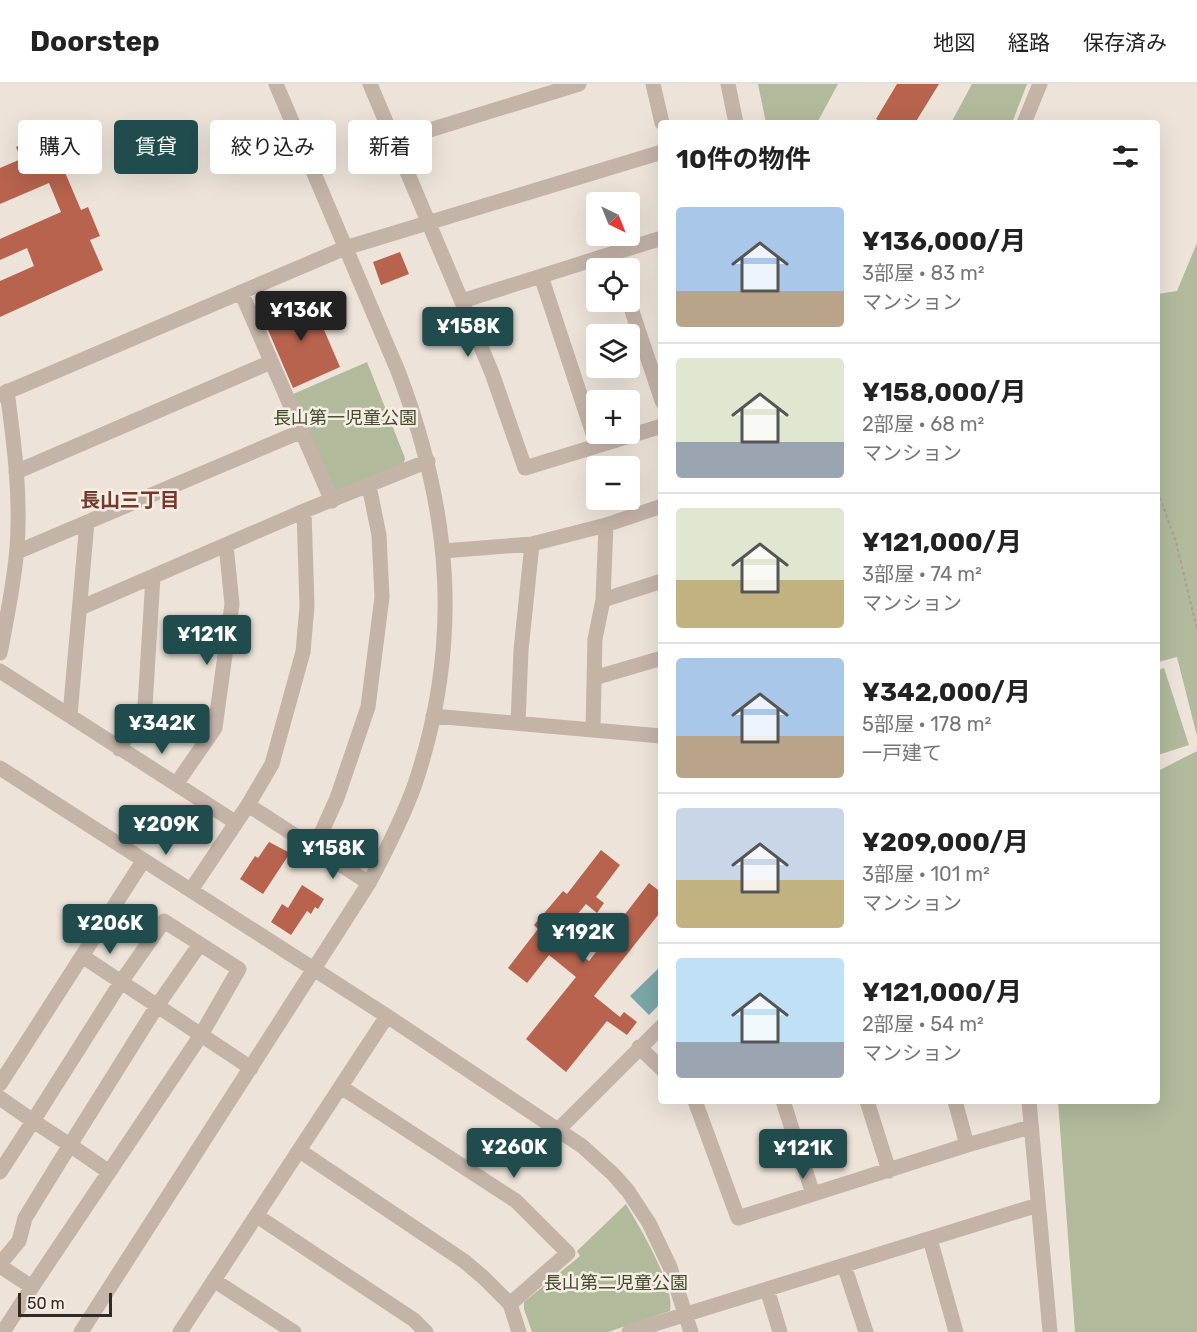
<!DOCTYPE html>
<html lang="ja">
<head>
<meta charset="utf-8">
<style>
	:root { --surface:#fff; --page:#f6f6f6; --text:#222; --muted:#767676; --line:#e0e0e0; --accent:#214c4d }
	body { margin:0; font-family:Rubik,"Noto Sans JP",sans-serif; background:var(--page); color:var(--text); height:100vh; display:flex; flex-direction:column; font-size:22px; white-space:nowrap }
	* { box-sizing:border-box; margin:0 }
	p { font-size:20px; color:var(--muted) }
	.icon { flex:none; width:33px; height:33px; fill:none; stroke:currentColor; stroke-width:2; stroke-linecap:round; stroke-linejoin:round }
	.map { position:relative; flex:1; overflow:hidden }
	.drawer { position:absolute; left:658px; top:36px; width:502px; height:984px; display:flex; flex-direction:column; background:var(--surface); border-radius:6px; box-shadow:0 6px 24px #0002 }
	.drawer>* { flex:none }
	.top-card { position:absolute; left:18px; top:36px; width:550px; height:54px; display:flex; gap:12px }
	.needle { width:39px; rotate:137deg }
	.buttons { position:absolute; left:586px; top:108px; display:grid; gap:12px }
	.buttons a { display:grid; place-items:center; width:54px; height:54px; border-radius:6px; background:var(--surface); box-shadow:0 6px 24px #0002; font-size:30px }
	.scale { position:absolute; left:18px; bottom:15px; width:94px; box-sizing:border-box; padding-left:6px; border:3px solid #312926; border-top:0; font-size:16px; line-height:21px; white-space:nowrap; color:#312926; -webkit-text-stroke:4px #f6ede4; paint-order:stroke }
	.price { position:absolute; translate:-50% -51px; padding:0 14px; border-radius:6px; background:var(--accent); color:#fff; font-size:20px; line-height:39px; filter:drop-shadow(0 2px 3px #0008) }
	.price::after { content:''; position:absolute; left:50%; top:36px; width:18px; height:14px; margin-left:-9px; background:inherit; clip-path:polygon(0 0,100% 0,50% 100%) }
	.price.active { background:#222; color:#fff }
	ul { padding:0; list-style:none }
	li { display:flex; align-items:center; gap:18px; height:150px; padding:0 18px }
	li+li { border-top:2px solid var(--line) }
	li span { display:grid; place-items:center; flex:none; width:168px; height:120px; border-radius:6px; color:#555 }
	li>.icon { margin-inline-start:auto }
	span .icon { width:72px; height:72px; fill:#fffc; stroke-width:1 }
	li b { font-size:26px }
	h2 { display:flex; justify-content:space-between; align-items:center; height:72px; padding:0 18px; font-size:26px }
	.tag { padding:0 21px; border-radius:6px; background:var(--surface); box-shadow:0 6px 24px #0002; font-size:21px; line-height:54px }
	.tag.active { background:var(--accent); color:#fff }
	header { display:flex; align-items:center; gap:36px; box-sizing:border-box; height:84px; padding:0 30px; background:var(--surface); border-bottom:2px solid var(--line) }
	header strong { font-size:28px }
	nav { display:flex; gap:33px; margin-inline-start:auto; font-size:21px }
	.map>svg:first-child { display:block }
</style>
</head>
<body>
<header>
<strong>Doorstep</strong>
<nav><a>地図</a><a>経路</a><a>保存済み</a></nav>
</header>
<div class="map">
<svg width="1197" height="1248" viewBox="0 0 1197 1248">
	<rect width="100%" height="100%" fill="#ede3d9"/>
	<!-- green -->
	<path fill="#b1ba9b" d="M758,0h80l-21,39h-51z
		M972,0h55l-15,39h-61z
		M1197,159v493l-20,-79 -19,5v-368l19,-3z
		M367,278l38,96 -2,8 -69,31 -43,-102z
		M1164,584l25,77 -31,10v-85z
		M1197,667v581h-122l-17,-231h100v-330z
		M626,1120c14,24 49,81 44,107l-62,21h-76l-8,-23v-7l56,-46 -3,-5z"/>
	<!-- water -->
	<path fill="#7ba6a7" d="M661,882v37l-12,12 -19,-19z"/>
	<!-- building -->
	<path fill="#b7634d" d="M897,0h42l-24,39h-32l-7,-4z
		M76,37l13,30 -28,12 20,47 7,-3 12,29 -10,4 13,30 -103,47v-36l34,-15 -7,-18 -27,12v-21l61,-27 -12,-29 -49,21v-36l21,-9 -5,-12z
		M400,168l9,22 -28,11 -8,-23z
		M309,211l31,72 -47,21 -31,-72z
		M269,758l21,11 -27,41 -23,-15 15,-23 3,2z
		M601,766l19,15 -24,32 8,6 -7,10 -11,-9 -28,33 31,24 60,-78 13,10v17l-68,86 26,21 4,-5 13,10 -10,13 -20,-14 -41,51 -40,-33 50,-62 -27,-22 -22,28 -19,-15 30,-39 -4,-4 29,-34 4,3z
		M302,801l22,14 -6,10 -3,-2 -4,7 -4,-3 -16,24 -20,-13 11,-18 6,4z"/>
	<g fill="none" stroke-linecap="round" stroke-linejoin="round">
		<!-- path -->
		<path stroke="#af9d91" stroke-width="2" stroke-dasharray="3 3" stroke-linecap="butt" d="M1158,408l18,50 21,87"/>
		<!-- minor -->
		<path stroke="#c4b3a7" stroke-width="15" d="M370,0l122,289 33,95 137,-42
			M653,0l9,39
			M728,0l8,39
			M1024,39l16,-39
			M394,57l185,-57
			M614,169l5,15
			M541,192l56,170
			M241,208l91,209
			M462,217l200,-63
			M629,218l33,99
			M0,311l345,-147 317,-96
			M16,388l255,-110
			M443,467l89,-7 74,-19 56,-19
			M17,468l285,-121
			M603,516l59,-19
			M80,524l224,-97 124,-50
			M0,569c7,-35 14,-69 17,-105 4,-53 -3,-105 -10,-157
			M0,587l235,151
			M594,594l68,-20
			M70,631l17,-193
			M433,632l228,20 1,2
			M518,639l3,-73 11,-106
			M593,644l2,-89 8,-39 3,-75
			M119,665l26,-43 8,-129
			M0,684l387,248 195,130 31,28 15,17 21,32 21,44 21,65
			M177,699l38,-55 17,-124 -6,-59
			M248,721l121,78
			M314,765l23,-51 31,-91 14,-110 -3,-62 -10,-49
			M191,806l57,-85 24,-41 31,-112 4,-46 -3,-95
			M82,872l169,112
			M639,963l23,22
			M0,1000l143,-223
			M341,1003l175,114 52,52 -58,51
			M0,1014l33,23 88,-139 43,-61 75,48 -38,66 -169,252
			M695,1017l43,117 229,-73 63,-18
			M783,1017l30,93
			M867,1017l22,70
			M955,1017l12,44
			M1029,1017l21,231
			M559,1045l103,-103
			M300,1067l164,110 20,17 26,26 9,28
			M0,1088l33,-51 37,24 87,-139 43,-62
			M257,1132l157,104 12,12
			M930,1155l26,93
			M0,1180l19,-23 6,-23 45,-73 39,27
			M844,1181l22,67
			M0,1182l32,21 -29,45
			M215,1197l79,51
			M767,1205l13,43
			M81,1248l288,-449c17,-32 34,-65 46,-99 48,-143 36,-274 -17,-413l-122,-287
			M180,1248l207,-316
			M629,1248l409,-127"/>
	</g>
	<g text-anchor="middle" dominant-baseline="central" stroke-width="5" stroke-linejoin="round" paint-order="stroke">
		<!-- park labels -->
		<g font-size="18" fill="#424c2d" stroke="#f6ede4">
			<text x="345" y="334">長山第一児童公園</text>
			<text x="616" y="1199">長山第二児童公園</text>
		</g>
		<!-- neighbourhood labels -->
		<g font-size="20" font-weight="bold" fill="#763929" stroke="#f6ede4">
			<text x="130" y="416">長山三丁目</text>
		</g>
	</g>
</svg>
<div class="buttons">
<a><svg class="needle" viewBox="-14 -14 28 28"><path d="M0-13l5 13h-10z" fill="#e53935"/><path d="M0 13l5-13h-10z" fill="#767676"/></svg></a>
<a><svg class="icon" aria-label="locate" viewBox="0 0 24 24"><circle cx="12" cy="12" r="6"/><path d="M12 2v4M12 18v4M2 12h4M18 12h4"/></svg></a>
<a><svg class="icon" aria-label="layers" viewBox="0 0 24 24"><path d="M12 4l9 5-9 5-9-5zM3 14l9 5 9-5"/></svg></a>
<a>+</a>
<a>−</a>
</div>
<div class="scale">50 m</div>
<b class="price active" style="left:301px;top:258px">¥136K</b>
<b class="price" style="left:468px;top:274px">¥158K</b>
<b class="price" style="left:207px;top:582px">¥121K</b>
<b class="price" style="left:162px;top:671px">¥342K</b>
<b class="price" style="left:166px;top:772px">¥209K</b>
<b class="price" style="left:333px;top:796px">¥158K</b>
<b class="price" style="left:110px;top:871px">¥206K</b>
<b class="price" style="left:583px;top:880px">¥192K</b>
<b class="price" style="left:514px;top:1095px">¥260K</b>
<b class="price" style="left:803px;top:1096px">¥121K</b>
<div class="top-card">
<a class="tag">購入</a>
<a class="tag active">賃貸</a>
<a class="tag">絞り込み</a>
<a class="tag">新着</a>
</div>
<section class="drawer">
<h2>10件の物件<svg class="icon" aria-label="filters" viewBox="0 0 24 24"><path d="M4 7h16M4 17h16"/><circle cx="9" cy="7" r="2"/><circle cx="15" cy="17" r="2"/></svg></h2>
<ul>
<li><span style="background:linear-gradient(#a9c7e8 70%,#b9a48a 0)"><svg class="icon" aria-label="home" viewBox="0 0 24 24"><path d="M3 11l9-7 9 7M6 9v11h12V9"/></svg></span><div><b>¥136,000/月</b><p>3部屋 · 83 m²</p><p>マンション</p></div></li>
<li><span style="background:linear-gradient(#dfe7d0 70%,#9aa5b1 0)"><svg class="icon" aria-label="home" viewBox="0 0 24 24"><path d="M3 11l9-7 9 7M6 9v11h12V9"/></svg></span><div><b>¥158,000/月</b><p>2部屋 · 68 m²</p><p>マンション</p></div></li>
<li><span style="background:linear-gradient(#dfe7d0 60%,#c2b280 0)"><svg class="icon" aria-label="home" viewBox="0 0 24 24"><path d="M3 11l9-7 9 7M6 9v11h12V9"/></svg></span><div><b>¥121,000/月</b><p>3部屋 · 74 m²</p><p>マンション</p></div></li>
<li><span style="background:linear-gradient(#a9c7e8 65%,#b9a48a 0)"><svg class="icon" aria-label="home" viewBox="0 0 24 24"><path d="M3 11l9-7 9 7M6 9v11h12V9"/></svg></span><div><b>¥342,000/月</b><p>5部屋 · 178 m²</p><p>一戸建て</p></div></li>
<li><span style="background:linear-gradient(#c9d6e8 60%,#c2b280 0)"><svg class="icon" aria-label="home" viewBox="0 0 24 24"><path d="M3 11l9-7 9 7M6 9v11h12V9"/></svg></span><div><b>¥209,000/月</b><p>3部屋 · 101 m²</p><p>マンション</p></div></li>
<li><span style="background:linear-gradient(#bfe0f5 70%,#9aa5b1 0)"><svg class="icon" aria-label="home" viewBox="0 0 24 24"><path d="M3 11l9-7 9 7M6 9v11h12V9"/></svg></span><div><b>¥121,000/月</b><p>2部屋 · 54 m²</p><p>マンション</p></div></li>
</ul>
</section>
</div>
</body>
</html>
